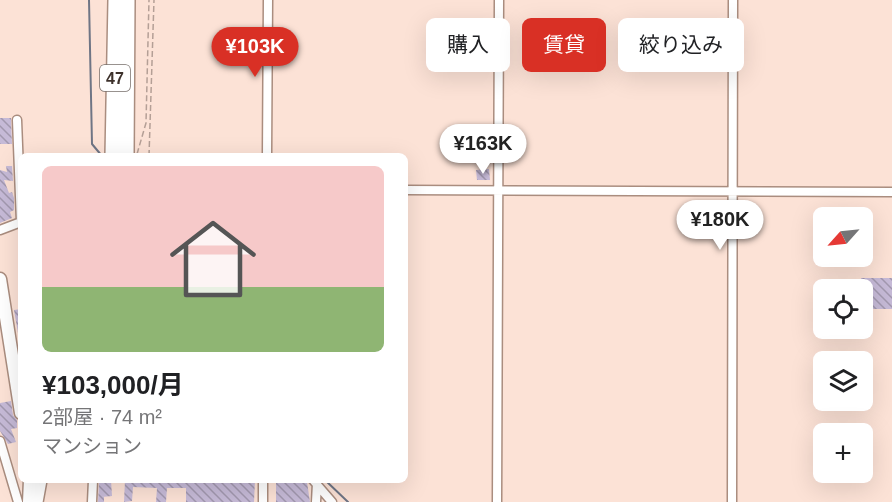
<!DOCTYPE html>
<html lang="ja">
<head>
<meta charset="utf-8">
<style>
	:root { --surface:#fff; --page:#f2f2f2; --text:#202124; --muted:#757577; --accent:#d93025 }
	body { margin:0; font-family:Helvetica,"Noto Sans JP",sans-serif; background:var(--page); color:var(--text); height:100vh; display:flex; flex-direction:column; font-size:22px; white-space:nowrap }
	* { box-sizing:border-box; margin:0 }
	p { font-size:20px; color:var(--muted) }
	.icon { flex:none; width:33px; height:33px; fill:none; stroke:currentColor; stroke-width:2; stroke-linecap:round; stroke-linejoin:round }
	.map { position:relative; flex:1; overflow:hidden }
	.drawer { position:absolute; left:18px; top:153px; width:390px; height:330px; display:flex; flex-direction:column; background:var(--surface); border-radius:9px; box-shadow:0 6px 24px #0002 }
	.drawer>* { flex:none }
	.guide { position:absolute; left:426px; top:18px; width:375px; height:54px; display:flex; gap:12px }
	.needle { width:39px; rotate:243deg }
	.tools { position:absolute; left:813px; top:207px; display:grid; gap:12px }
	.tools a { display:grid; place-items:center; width:60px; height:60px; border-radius:9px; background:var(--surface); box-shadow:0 6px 24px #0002; font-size:30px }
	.price { position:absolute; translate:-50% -51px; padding:0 14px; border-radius:21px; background:#fff; color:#222; font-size:20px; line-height:39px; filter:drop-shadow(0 2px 3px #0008) }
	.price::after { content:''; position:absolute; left:50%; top:36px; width:18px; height:14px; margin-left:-9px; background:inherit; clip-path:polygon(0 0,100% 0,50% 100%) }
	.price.current { background:var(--accent); color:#fff }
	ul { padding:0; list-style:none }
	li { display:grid; align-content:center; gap:12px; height:318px; padding:0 24px }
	li span { display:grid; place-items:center; height:186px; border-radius:9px; color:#555 }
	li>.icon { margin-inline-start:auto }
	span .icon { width:108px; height:108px; fill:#fffc; stroke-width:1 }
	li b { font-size:26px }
	.tag { padding:0 21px; border-radius:9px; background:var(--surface); box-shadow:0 6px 24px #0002; font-size:21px; line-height:54px }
	.tag.current { background:var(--accent); color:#fff }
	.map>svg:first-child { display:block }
</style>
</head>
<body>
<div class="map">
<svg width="892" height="502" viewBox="0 0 892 502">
	<defs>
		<pattern id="building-back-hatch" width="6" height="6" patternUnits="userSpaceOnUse" patternTransform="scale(1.5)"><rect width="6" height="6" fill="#c6bad7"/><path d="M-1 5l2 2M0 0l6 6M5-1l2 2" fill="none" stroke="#a298af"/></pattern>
	</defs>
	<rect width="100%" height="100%" fill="#fce2d6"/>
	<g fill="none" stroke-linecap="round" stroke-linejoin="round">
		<!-- stream -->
		<path stroke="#6f7585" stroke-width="2" d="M89,0l3,144 10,12
			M325,480l23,22"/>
	</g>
	<!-- building -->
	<path fill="url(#building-back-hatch)" d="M0,118h11l1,26h-12z
		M6,166h6l1,15 -9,-1 5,13 3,-1 2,6v12l-4,2 2,6 -12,5v-53l7,2z
		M489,169l1,11h-13l-1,-10z
		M861,278h31v31h-30z
		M21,309v23l-3,1 -4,-23z
		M11,401l2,14 4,5v8l-6,1 5,13 -8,2 -8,-13v-28z
		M102,480h9l1,16 -10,1h2v5h-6l1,-19h3z
		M125,480l81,2v-2h49l-1,22h-68v-14h-19l-1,14h-10l1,-14 -24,-1 -1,14 -8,1z
		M276,480h25v3l6,-1 3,20h-34z"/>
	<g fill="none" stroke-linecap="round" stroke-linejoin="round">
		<defs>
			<path id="street" d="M17,120l4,102
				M267,156l1,-156
				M405,190l487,2
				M0,230l21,-8
				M0,441l18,61
				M263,480v22
				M313,480l19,22
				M27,502l1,-22
				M92,502l1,-22
				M316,502l1,-19
				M497,502l2,-502
				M732,502l1,-502"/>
			<path id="secondary" d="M0,279l21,134"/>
			<path id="highway" d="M113,156l3,-156
				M126,156l1,-156
				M35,502l4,-22"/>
		</defs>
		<!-- street casing -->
		<use href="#street" stroke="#aa8d7f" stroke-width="11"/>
		<!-- secondary casing -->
		<use href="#secondary" stroke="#aa8d7f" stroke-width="15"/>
		<!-- highway casing -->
		<use href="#highway" stroke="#aa8d7f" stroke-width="18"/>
		<!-- path -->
		<path stroke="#b49f96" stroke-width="1.5" stroke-dasharray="6 3" stroke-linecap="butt" d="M137,154l9,-31 3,-123
			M149,156l5,-156"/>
		<!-- street -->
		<use href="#street" stroke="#fff" stroke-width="8"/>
		<!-- secondary -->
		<use href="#secondary" stroke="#fff" stroke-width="12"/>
		<!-- highway -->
		<use href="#highway" stroke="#fff" stroke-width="15"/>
	</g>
	<g text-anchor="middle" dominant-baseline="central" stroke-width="6" stroke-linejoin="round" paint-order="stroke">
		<!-- shield labels -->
		<rect fill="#fff" stroke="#776f6b" stroke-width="1.5" x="100" y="65" width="30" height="26" rx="4.5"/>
		<g font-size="16" font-weight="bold" fill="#3d312b">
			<text x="115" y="78">47</text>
		</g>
	</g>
</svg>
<div class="tools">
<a><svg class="needle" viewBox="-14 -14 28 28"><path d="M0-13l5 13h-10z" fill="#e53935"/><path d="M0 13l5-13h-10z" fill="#757577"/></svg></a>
<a><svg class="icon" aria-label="locate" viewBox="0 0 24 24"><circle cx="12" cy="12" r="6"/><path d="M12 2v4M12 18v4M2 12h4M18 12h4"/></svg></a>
<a><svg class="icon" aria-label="layers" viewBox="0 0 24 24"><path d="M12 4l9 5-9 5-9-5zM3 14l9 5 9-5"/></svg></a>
<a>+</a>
</div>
<b class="price current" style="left:255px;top:78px">¥103K</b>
<b class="price" style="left:483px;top:175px">¥163K</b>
<b class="price" style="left:720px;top:251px">¥180K</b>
<div class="guide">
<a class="tag">購入</a>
<a class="tag current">賃貸</a>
<a class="tag">絞り込み</a>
</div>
<section class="drawer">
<ul>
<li><span style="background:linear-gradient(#f6c9c9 65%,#8fb573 0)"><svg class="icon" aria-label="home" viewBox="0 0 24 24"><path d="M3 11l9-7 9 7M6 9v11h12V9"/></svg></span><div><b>¥103,000/月</b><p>2部屋 · 74 m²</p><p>マンション</p></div></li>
</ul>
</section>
</div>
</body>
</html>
